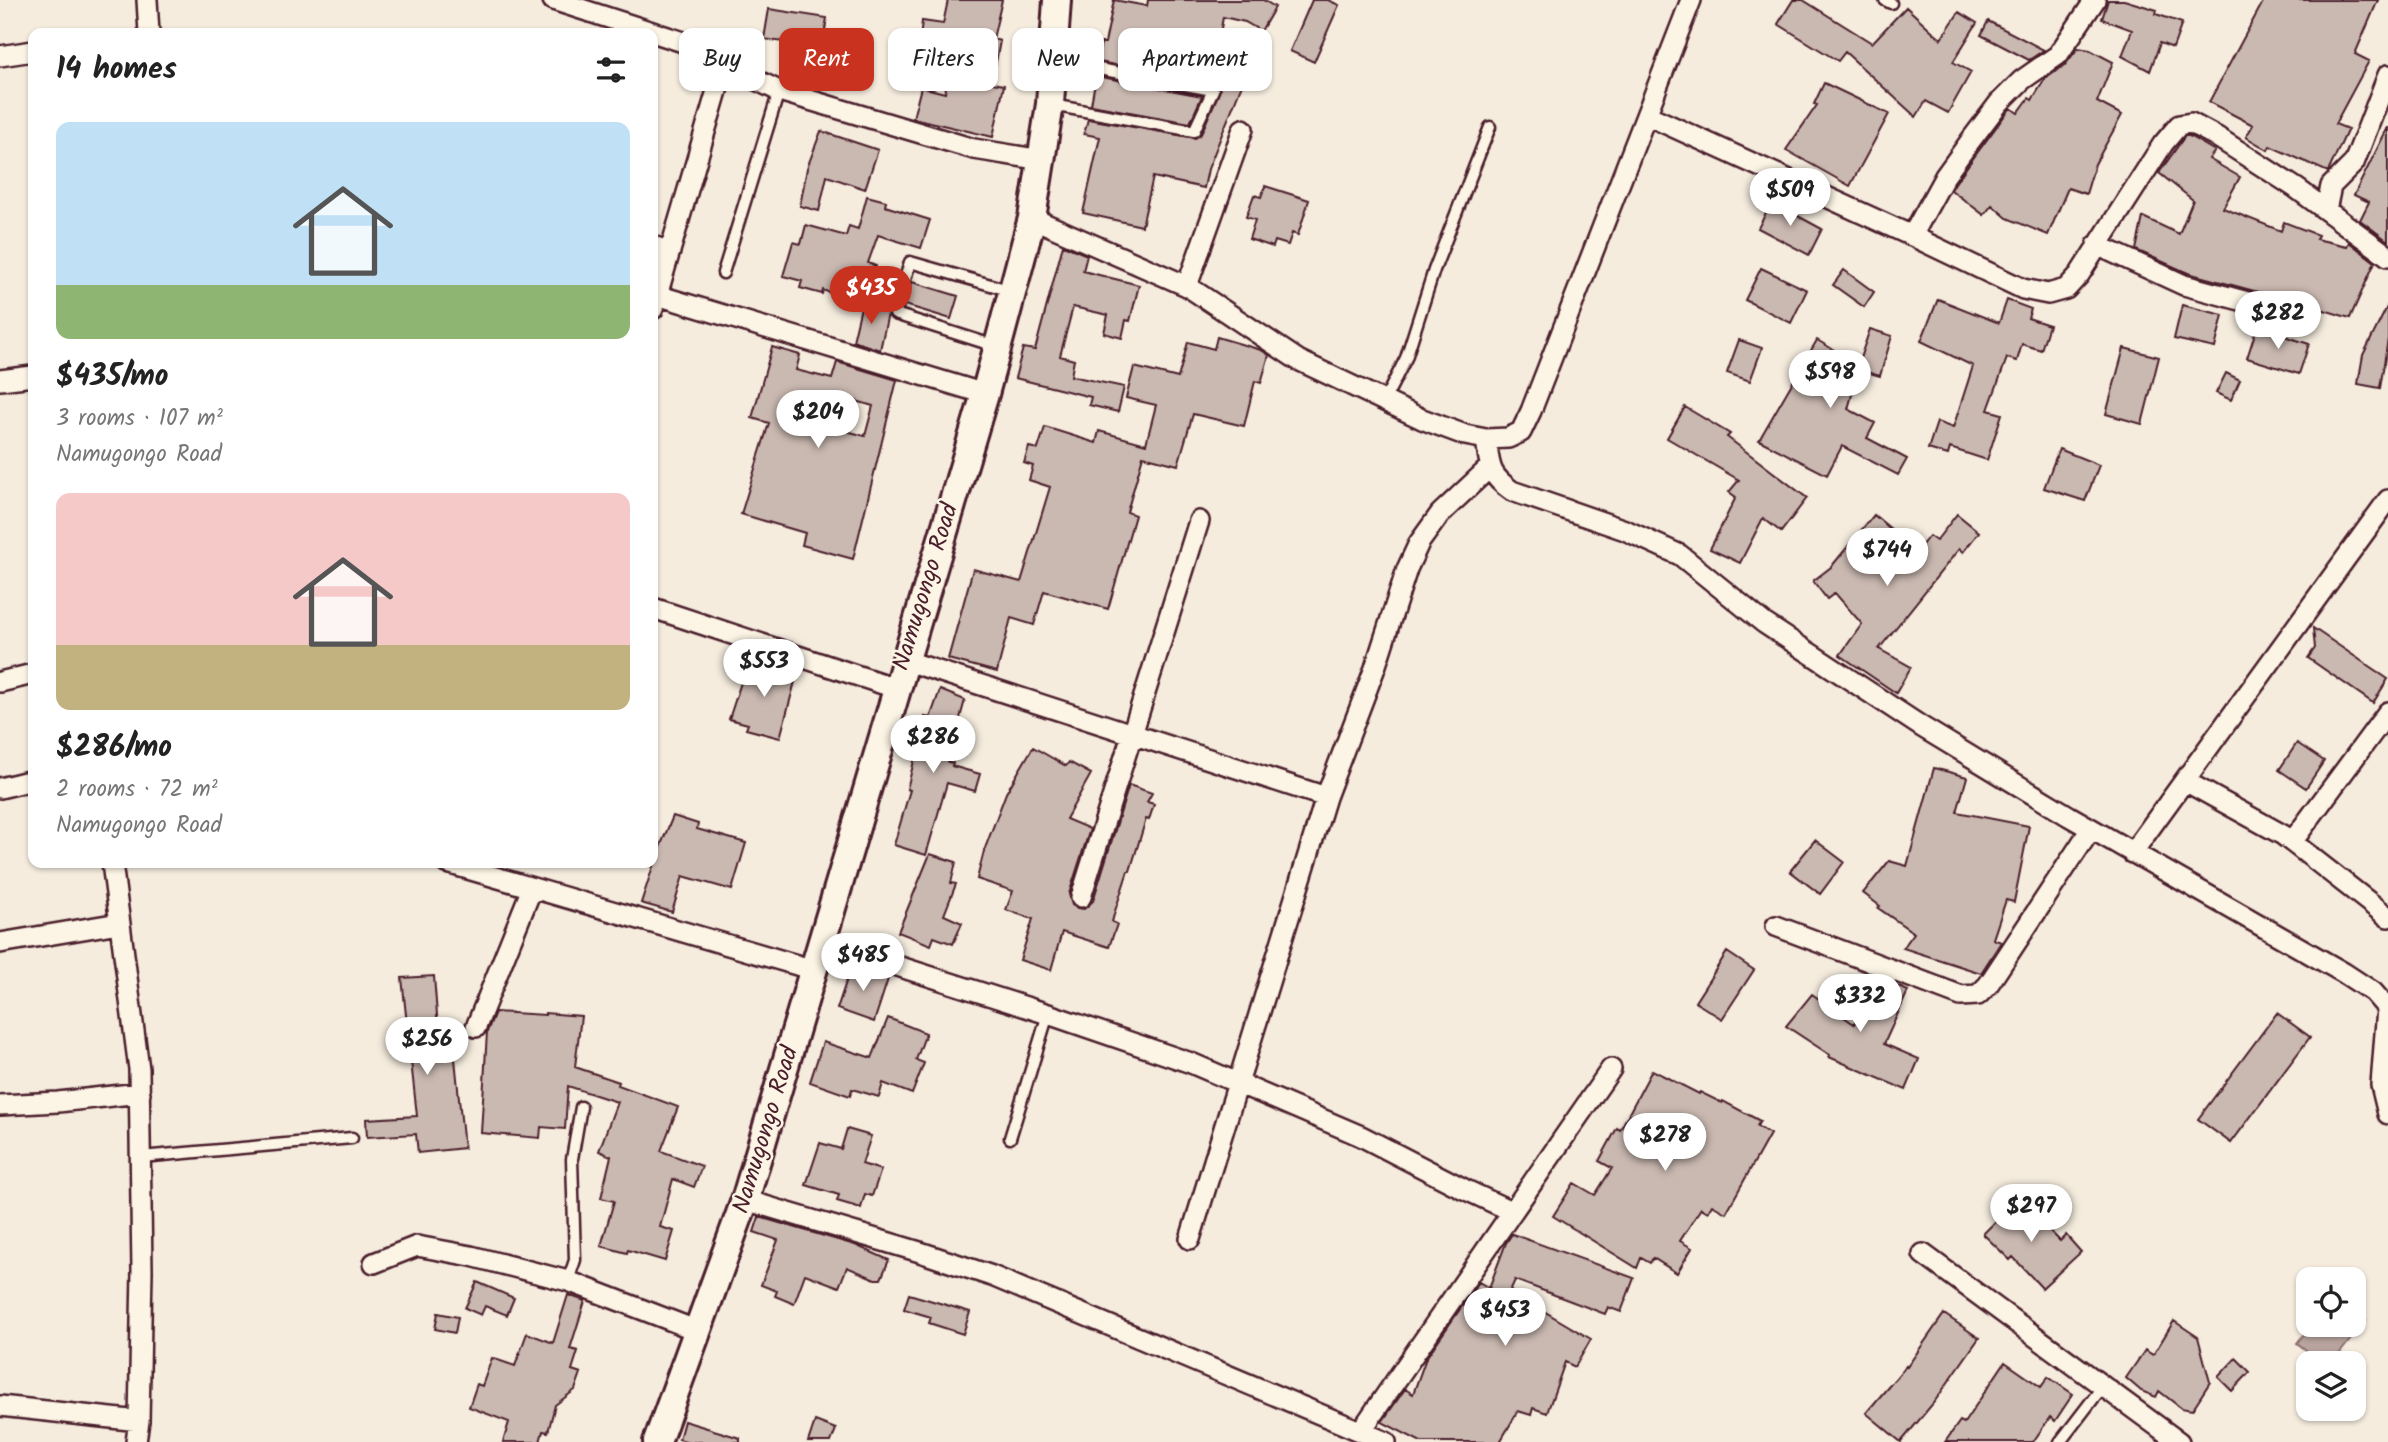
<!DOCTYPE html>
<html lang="en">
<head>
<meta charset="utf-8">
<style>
	:root { --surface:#fff; --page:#f2f2f2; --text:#222; --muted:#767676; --accent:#c8321e }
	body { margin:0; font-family:Kalam,sans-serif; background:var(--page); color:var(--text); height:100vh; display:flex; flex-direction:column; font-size:26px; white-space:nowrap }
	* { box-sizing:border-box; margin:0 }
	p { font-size:23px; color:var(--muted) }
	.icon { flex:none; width:38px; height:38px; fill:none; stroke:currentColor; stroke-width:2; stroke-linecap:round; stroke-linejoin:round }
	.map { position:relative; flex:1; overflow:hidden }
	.side { position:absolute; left:28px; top:28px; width:630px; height:840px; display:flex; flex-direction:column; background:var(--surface); border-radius:14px; box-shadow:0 2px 5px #0004 }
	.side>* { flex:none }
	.banner { position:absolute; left:679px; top:28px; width:665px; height:63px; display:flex; gap:14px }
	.controls { position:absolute; left:2296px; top:1267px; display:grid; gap:14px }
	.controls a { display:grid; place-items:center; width:70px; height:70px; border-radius:14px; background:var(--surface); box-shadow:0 2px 5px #0004; font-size:35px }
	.price { position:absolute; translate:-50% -60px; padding:0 16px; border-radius:24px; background:#fff; color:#222; font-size:23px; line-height:46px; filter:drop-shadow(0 2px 4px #0008) }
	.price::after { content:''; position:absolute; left:50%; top:42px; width:21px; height:16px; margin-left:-10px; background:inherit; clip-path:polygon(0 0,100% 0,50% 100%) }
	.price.active { background:var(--accent); color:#fff }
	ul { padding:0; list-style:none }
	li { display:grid; align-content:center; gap:14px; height:371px; padding:0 28px }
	li span { display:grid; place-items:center; height:217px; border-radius:14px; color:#555 }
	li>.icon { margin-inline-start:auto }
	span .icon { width:126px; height:126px; fill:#fffc; stroke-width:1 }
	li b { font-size:30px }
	h2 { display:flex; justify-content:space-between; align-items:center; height:84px; padding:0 28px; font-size:30px }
	.chip { padding:0 24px; border-radius:14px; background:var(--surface); box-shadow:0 2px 5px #0004; font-size:24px; line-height:63px }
	.chip.active { background:var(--accent); color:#fff }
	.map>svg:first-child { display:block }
</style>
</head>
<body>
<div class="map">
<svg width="2388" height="1442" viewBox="0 0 2388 1442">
	<rect width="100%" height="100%" fill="#f5ecde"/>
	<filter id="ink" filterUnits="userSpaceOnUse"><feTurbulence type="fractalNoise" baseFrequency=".0143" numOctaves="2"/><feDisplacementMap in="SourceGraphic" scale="14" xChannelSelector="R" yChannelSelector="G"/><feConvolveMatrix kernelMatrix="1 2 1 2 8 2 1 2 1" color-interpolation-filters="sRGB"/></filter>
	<g filter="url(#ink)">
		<!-- water -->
		<path fill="#b8a39e" stroke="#8c6e70" stroke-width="2" d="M2354,1310l12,10 -34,43h-9l-26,-20 14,-18h43z"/>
		<!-- building -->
		<path fill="#cab9b1" stroke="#4a1f2b" stroke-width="2" fill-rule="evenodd" d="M948,0h54l-9,39 7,2 -8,42 12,2 -11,52 -80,-19 8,-31 24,6 7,-40 -33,-4 3,-28 21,3z
			M1114,0l33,6 1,-6h115l12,7 -14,24 -16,-9 -22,-5 -8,46 33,6 -40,100 -4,19 -51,-11 -11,49 -59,-13 17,-76 -16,-3 4,-15 107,19 6,-4 19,-44 -6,-7 -115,-21 -2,-3 4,-16h4z
			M1312,0h16l11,5 -25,57 -24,-11z
			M1793,0h10l69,43 34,-36 35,32 18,-27 18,11 -24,39 18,10 -23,41 -22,-12 -10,16 -71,-65 -7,9 -60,-37z
			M2108,0h16l33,10 -1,4 26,9 -9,25 -13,-5 -10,28 -28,-15 10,-26 -30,-11z
			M2264,0h114l-23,54 14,7 -34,63 13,5 -20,43 -58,-26 -2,4 -22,-13 7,-12 -44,-23z
			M769,9l58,9 -5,30 -58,-9z
			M1988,21l56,29 -15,10 -48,-25z
			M2078,48l12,2 23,12 -16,40 25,13 -27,49 -9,30 -18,-6 -20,47 -41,-17 -15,-13 -8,10 -33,-25 4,-7 53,-72 3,-3 7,5 11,-15 3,2 13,-21 20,-14z
			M1096,76l106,20 -12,27 -99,-18z
			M1824,83l65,31 -39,72 -64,-36 31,-45 -3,-1z
			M2388,127v114l-28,-21 9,-18 -15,-7z
			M821,131l57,19 -13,39 -38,-13 -8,35 -19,-5 7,-38z
			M2185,136h4l26,15 -6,8 31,18 -17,31 58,23 3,-9 34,13 -2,4 31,7 2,-4 26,20 -25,56 -81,-25v2l-81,-22 -52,-23 7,-33 36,17 14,-34 -34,-27z
			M1265,186l44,14 -11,35 -6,-2 -4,12 -13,-4 -2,6 -24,-8 6,-19 -9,-3 8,-22 7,2z
			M867,196l19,5 -1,5 45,14 -9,28 -43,-13 -10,28 8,3 -16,39 -37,-15 -1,4 -22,-6 2,-7 -19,-5 10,-34 8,2 5,-19 40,11 3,-10 9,3z
			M1772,202l50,27 -13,26 -51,-27z
			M1063,245l24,10 -4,16 56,14 -9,36 -4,-1 -4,18 -18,-5 4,-18 -35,-8 -13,49 14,4 -3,16 53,11 -6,25 -29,-7 2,-8 -76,-19 8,-30 12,2z
			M1761,268l46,22 -16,33 -46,-23z
			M1844,270l30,22 -10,15 -31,-22z
			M912,282l46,14 -7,23 -46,-14z
			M1938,299l61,24 8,-23 24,9 -3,9 21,7 -8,25 -19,-6 -5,17 -10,-3 -19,52 14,4 -15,46 -37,-12 -2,7 -20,-6 9,-27 16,6 20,-62 -52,-25z
			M862,303l27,6 -9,41 -27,-9z
			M2182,305l41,10 -8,33 -41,-9z
			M2388,305v34l-8,49 -22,-4 5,-29z
			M2257,327l52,17 -10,30 -52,-16z
			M1870,329l22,7 -12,40 -21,-6 -11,39 27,14 -8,15 40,21 -9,16 -56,-29 -15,29 -68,-35 58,-100 41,24z
			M1217,337l44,13 8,5 -8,28 -6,-2 -11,45 -51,-12 -15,51 -35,-9 -16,56 8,3 -27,94 -64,-18 -10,34 -23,-7 -14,54 -49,-13 25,-90 48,13 29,-95 -21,-7 4,-14 -9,-3 5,-16 9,2 7,-22 51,16 3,-12 47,13 10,-39 -30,-7 8,-31 44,11 10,-36 26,7z
			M1739,340l23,8 -12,33 -23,-8z
			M772,347l28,8 -4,15 36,9 5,-17 60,18 -44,179 -51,-14 3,-12 -64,-19 28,-91 -17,-5zM836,395l37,11 -8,30 -37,-10z
			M2124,348l35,9 -17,67 -36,-10z
			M2226,373l14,7 -9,20 -15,-7z
			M1685,407l45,27 -3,3 80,61 -26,34 -18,-14 -23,45 -30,-14 26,-52 -7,-5 10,-12 -72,-42z
			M2059,449l40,16 -14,36 -41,-13z
			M1957,514l22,18 -16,20 -4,-3 -80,100 32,18 -15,26 -56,-38 22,-31 -27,-31 -8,6 -14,-18 18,-14 43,-52 43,36 12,-15 7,5z
			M2313,628l75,51 -15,24 -65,-45 7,-10z
			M748,661l49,13 -17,64 -34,-9 2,-5 -19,-5z
			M940,690l25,10 -17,62 5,1 -1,3 28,8 -5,17 -28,-8 -21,72 -32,-10 16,-55 -3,-1 18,-72 5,1z
			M2297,743l27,18 -18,27 -27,-18z
			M1033,747l33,19 3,-4 22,12 -25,45 24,10 -21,65 3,11 5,3 7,1 9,-8 36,-116 23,8 -5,9 7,2 -5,16 -3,-1 -16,52h-2l-13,40 -3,11 5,2 -8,23 -47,-15 -11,38 -31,-10 13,-41 -27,-9 7,-19 -36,-12 7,-28 22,-58z
			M1934,768l33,9 -10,35 72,14 -15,76 -8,-2 -13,39 8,3 -20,31 -78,-25 11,-15 -36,-25 2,-2 -17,-13 26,-32 18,5z
			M673,816l25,8 -1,5 49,14 -14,47 -49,-14 -11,36 -31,-9 16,-49z
			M1815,840l29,22 -24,32 -30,-23z
			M930,854l26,8 -5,21 5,1 -12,31 18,8 -9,21 -19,-7 -3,8 -33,-13z
			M1727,952l27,18 -32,49 -27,-17z
			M852,964l37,12 -15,46 -37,-13z
			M434,976l5,65 14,-2 11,109 -46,5 -2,-19 -49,3 -1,-18 51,-3 -15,-138z
			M1876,977l32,14 -24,53 35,15 -13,31 -77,-33 1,-2 -44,-29 26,-32 42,30z
			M495,1012l50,3v-2l36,3 -6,51 44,15 -1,3 60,22 -17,44 41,15 -8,21 -21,-8 -13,48 14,4 -9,30 -37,-11 -1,3 -26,-7 13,-45 -13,-3 10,-42 -12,-5 18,-49 -49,-16 -3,43 -24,-2 -1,11 -59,-5 6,-101z
			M2277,1013l33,24 -79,106 -33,-24z
			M888,1018l38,15 -10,27 8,3 -12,31 -29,-11 -4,14 -27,-8 -2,7 -40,-14 13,-40 49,16z
			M1652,1070l47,24 1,-2 22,11 1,-2 37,20 -3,5 13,8 -44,79 -14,-8 -4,7 -7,-4 -21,33 12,7 -15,25 -24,-15 -3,5 -9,-5 -4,10 -84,-52 21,-33 21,12 17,-27 -13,-7 18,-33 3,2z
			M847,1129l24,7 -9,28 19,6 -9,26 -7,-2 -4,14 -24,-7 2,-6 -33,-10 14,-42 21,6z
			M2018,1199l42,42 6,-6 15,17 -39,36 -29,-31 -3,3 -27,-26z
			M759,1217l96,28 34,15 -8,19h-6l-28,-12 -8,20 -34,-13 -11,30 -19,-8 2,-5 -16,-6 17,-45 -24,-8z
			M1512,1234l122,44 -13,34 -13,-5 -3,7 -90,-34 -5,11 81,48 -16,28 -10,-5 -18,51 -14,-5 -2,7 -13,-4 -18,31h-79l-39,-20 23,-33 8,5 13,-36 53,-76 10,6 17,-45z
			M477,1282l37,16 -7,17 -22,-9 -4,9 -16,-7z
			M909,1294l61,18 -7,22 -34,-11 2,-6 -27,-8z
			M568,1295l17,6 -15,48 8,2 -6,19 9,3 -6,17 -20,15 -7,27 -5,-1 -3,11h-37l6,-20 -40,-15 8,-23 5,2 10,-28 23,8 12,-33 26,10z
			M438,1313l20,4 -3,16 -20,-4z
			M1944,1314l35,24 -44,63 -34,41 -35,-29 40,-47 1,1z
			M2174,1321l24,16 12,45 -18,28 -11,-2 -22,-17 -3,6 -15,-6 -15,-13 19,-28 8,5z
			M2236,1358l14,14 -18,19 -14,-14z
			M2005,1362l36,25 7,-10 25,17 -18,27 -5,-4 -17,25h-88l15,-21 4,2z
			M684,1421l56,17v4h-51l-10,-3z
			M815,1421l21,8 -5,13h-23z"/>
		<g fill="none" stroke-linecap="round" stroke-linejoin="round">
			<defs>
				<path id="service" d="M1885,0l6,3
					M1052,105l142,26 19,-41 -158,-29
					M723,273l56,-182
					M995,346l-100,-32 15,-52 102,29
					M1384,401l22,-43 28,-88 56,-143
					M1010,1138l38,-124
					M141,1157l211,-19
					M568,1281l7,-21 -3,-101 9,-52
					M2060,1442l43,-56"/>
				<path id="minor" d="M147,0l2,33
					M553,0l158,51 35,24 33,16 195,58 68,11
					M0,56l33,-5
					M1647,115l265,121 33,-60 26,-36 28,-37 23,-23 36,-25 37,-55
					M2326,210l5,-24 23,-23 34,-88
					M1032,218l155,68 111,74 124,59 43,16 21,4 22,-1 13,-6 10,-21 160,-411
					M1912,236l111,53 25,5 18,-5 13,-14 84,-131 16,-19 12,-2 26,14 79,51 92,68
					M2097,245l87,40 86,23
					M653,246l17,6
					M1187,286l56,-157
					M657,295l328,99
					M653,309l73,-249
					M0,380l33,-4
					M1486,439c4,27 2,35 26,52l113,39 55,25 84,68 158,104 147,89 275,157 29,19 14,16 -6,77 7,29
					M653,608l242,80
					M904,660l422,137
					M0,682l33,-8
					M2185,781l98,54 105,82
					M0,788l33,-8
					M2292,842l96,-130
					M2132,853l256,-353
					M112,863l27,206 3,202 -3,150 -3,21
					M447,863l367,107
					M1081,897l118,-376
					M1776,926l185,70 17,-1 10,-10 103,-156
					M822,942l226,72 143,49 170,73 103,53 47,22
					M0,943l119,-20
					M476,1027l56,-139
					M0,1105l58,-3 82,-9
					M745,1200l175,52 72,24 394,166
					M1190,1239l136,-442 49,-129 32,-99 12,-26 21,-29 50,-47
					M1923,1254l256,188
					M374,1263l43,-17 54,10 97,25 130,50
					M0,1406l139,15
					M1361,1431l250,-362"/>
				<path id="secondary" d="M657,1442l88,-242 240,-806 47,-176 18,-114 7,-104"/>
			</defs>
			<!-- service casing -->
			<use href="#service" stroke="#4a1f2b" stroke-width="15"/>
			<!-- minor casing -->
			<use href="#minor" stroke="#4a1f2b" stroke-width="24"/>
			<!-- secondary casing -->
			<use href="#secondary" stroke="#4a1f2b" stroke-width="32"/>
			<!-- service -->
			<use href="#service" stroke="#fcf5e5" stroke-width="10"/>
			<!-- minor -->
			<use href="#minor" stroke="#fcf5e5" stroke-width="19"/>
			<!-- secondary -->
			<use href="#secondary" stroke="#fcf5e5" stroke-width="26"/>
		</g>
	</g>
	<g text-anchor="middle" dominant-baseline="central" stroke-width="5" stroke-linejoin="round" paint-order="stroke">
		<!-- street labels -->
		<g font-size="24" fill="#4a1f2b" stroke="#fcf5e5">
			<text transform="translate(926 587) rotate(-73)">Namugongo Road</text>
			<text transform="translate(766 1130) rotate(-73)">Namugongo Road</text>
		</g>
	</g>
</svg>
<div class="controls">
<a><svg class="icon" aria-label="locate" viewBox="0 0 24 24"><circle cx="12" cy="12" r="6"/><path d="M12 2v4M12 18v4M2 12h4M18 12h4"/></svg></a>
<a><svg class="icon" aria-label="layers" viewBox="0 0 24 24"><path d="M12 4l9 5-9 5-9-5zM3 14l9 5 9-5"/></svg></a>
</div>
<b class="price" style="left:1790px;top:228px">$509</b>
<b class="price active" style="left:871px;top:326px">$435</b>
<b class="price" style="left:2278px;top:351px">$282</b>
<b class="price" style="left:1830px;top:410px">$598</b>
<b class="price" style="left:818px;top:450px">$204</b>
<b class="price" style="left:1887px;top:588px">$744</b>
<b class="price" style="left:764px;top:699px">$553</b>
<b class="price" style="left:933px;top:775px">$286</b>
<b class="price" style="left:863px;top:993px">$485</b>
<b class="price" style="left:1860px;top:1034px">$332</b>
<b class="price" style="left:427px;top:1077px">$256</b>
<b class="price" style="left:1665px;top:1173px">$278</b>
<b class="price" style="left:2031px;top:1244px">$297</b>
<b class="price" style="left:1505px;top:1348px">$453</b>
<div class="banner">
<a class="chip">Buy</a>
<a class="chip active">Rent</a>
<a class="chip">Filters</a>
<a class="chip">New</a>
<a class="chip">Apartment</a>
</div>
<section class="side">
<h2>14 homes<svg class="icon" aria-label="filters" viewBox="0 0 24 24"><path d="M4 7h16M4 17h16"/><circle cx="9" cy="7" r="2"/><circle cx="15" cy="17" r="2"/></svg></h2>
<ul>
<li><span style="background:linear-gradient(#bfe0f5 75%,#8fb573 0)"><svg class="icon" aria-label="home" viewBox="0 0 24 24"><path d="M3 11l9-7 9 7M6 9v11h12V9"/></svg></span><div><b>$435/mo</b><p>3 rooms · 107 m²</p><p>Namugongo Road</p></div></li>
<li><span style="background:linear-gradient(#f6c9c9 70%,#c2b280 0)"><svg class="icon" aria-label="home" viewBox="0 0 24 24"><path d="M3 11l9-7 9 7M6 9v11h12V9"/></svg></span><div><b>$286/mo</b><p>2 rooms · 72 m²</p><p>Namugongo Road</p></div></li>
</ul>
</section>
</div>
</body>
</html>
